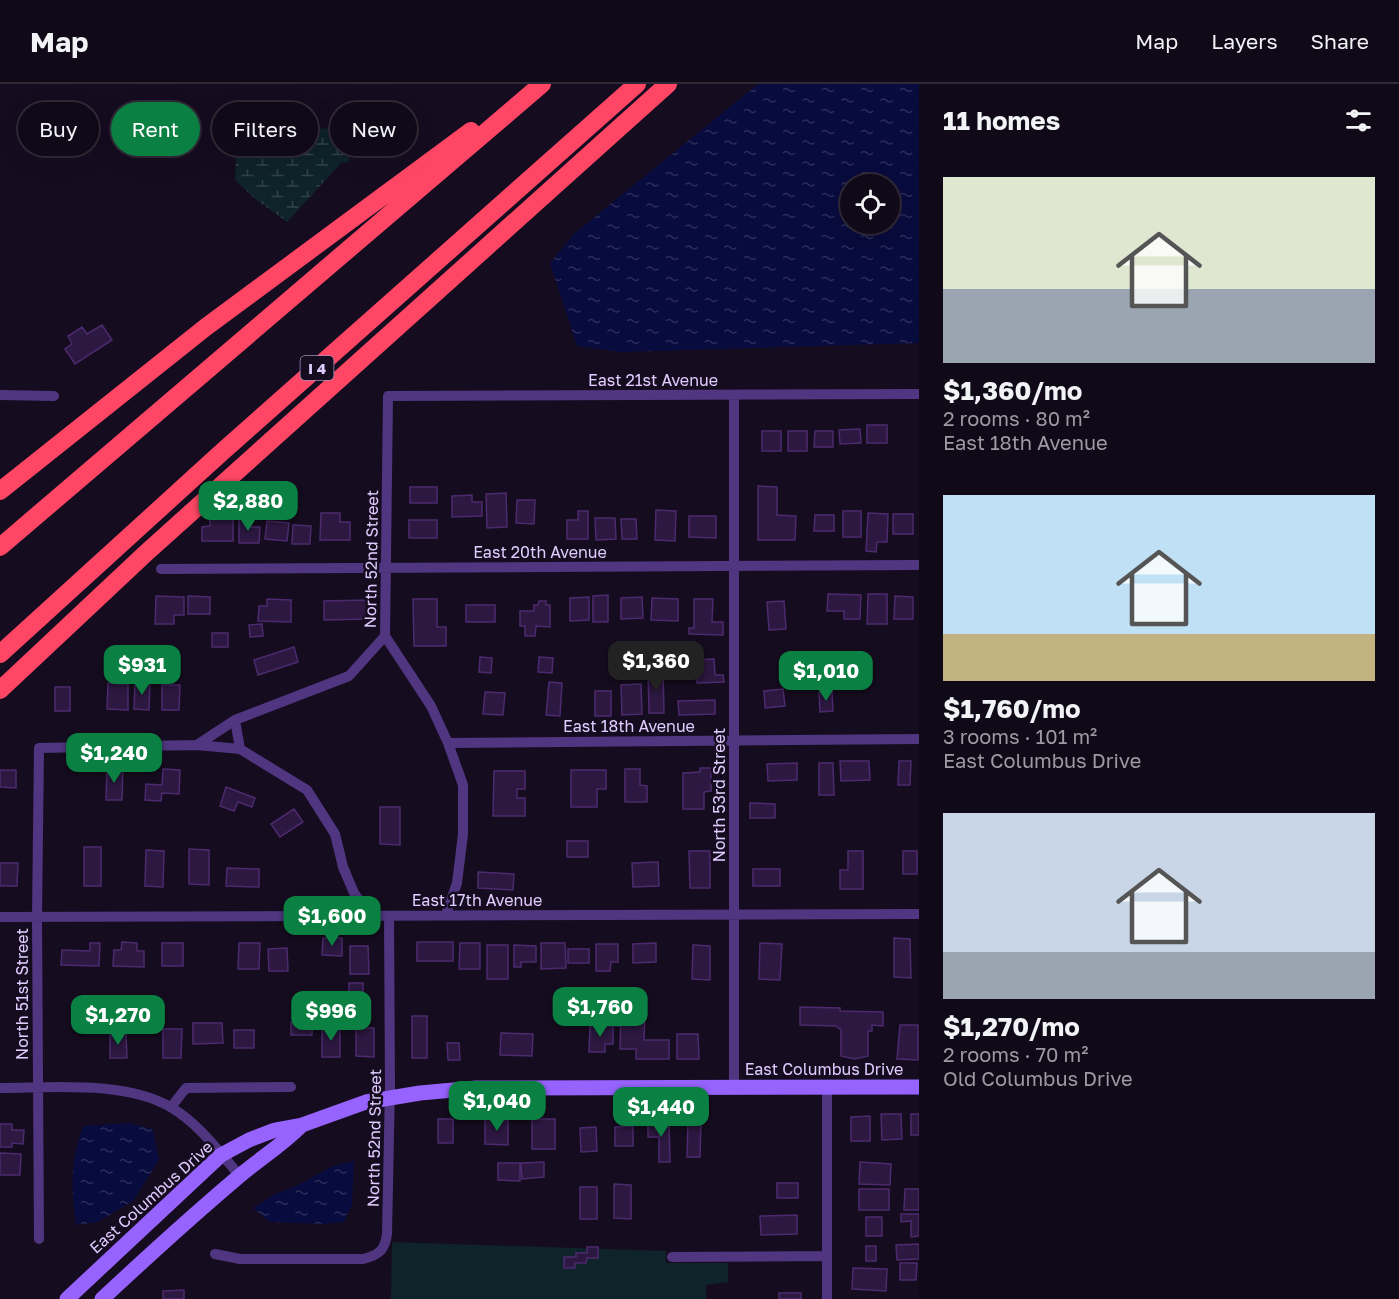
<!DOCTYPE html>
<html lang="en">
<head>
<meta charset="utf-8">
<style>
	:root { --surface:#100918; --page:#191221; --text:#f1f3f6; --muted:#9c9aa2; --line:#302a37; --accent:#0b8043 }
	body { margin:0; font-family:"Golos Text",sans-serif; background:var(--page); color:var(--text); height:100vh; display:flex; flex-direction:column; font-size:22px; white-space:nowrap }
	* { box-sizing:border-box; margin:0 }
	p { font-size:20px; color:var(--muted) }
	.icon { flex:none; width:33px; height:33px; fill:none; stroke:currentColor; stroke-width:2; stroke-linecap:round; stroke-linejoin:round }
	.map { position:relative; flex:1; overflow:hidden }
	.side { display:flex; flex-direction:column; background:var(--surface); width:480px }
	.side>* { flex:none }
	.guide { position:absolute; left:18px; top:18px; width:570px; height:54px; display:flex; gap:12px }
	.controls { position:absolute; left:840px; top:90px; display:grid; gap:12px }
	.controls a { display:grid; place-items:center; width:60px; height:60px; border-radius:50%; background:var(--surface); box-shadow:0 6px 24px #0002,0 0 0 2px var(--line); font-size:30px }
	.price { position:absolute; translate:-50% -51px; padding:0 14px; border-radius:12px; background:var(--accent); color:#fff; font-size:20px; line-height:39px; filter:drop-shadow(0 2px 3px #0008) }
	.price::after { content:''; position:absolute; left:50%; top:36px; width:18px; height:14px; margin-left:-9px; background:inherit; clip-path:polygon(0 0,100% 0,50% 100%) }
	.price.active { background:#222; color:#fff }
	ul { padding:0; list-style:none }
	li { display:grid; align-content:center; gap:12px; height:318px; padding:0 24px }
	li span { display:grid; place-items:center; height:186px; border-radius:0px; color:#555 }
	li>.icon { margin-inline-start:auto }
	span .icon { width:108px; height:108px; fill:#fffc; stroke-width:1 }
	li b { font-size:26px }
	h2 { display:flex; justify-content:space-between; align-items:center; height:72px; padding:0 24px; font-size:26px }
	.chip { padding:0 21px; border-radius:27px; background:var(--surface); box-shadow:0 6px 24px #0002,0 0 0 2px var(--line); font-size:21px; line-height:54px }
	.chip.active { background:var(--accent); color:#fff }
	header { display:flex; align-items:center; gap:36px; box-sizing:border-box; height:84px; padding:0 30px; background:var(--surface); border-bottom:2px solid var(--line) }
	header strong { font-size:28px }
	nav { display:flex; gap:33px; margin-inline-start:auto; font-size:21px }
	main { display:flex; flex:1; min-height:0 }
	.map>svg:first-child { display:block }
</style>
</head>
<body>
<header>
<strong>Map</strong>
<nav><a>Map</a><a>Layers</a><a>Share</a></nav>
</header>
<main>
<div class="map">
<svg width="919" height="1215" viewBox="0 0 919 1215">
	<defs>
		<pattern id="wetland-marsh" width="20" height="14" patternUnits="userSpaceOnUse" patternTransform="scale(1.5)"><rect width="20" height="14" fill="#0f232a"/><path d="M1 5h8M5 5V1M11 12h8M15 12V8" fill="none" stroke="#32424a"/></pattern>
		<pattern id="water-ripples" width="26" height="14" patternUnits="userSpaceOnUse" patternTransform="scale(1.5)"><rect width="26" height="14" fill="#080b3d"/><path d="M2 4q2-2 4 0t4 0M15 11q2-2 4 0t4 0" fill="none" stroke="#2c2d5a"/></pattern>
	</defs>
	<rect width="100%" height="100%" fill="#160c20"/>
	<!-- green -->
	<path fill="#0f232a" d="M392,1158l274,9v12h62v19l-22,3v14h-315z"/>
	<!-- wetland -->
	<path fill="url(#wetland-marsh)" d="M259,38l90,9v31l-8,1 -54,59 -33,-24 -19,-18 2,-51z"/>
	<!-- water -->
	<path fill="url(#water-ripples)" fill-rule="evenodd" d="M758,0h161v259l-298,9 -44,-6 -27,-83 25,-30zM890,100v40h-40v-40z
		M128,1039l25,6 6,31 -26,41 -35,21 -22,3c-5,-38 -6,-61 7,-99z
		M354,1077l-2,44 -8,17 -21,2 -53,-2 -17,-14 20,-13 27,-11 33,-18z"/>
	<!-- building -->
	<path fill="#2d1841" stroke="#4c2a6e" stroke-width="1.5" d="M102,241l10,15 -37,24 -10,-15 7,-5 -4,-8 14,-9 5,7z
		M867,341h20v18h-20z
		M860,345l1,14 -21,1 -1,-14z
		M762,347h19v20h-19z
		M788,347h19v20h-19z
		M815,347h18v16h-19z
		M758,402l19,1v28l19,1 -1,24h-37z
		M410,403h27v16h-27z
		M506,409l1,34 -20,1 -1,-34z
		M472,411v7h10v14l-30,1v-21z
		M517,416h18l-1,24 -18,-1z
		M656,426l20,1 -1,30 -20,-1z
		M578,427h10v28h-21v-19h11z
		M843,427h18v26h-18z
		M321,429h19v9h10v18h-30z
		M868,429l20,1 -1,28h-10l-1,10 -10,-1z
		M893,430h20v20h-20z
		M815,431h19v16h-20z
		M689,432h27v22l-27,-1z
		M595,434h20l1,21 -20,1z
		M210,435h23v22h-31v-14l8,-1z
		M239,435h11v8h10l-1,16h-20z
		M621,435h15l1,20h-15z
		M409,436h28v18h-28z
		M267,437l22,2 -2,18 -22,-2z
		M293,441l18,1 -1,18h-18z
		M828,510l33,1 -1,24h-16v-8h-17z
		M868,510h19v30h-20z
		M608,511v27h-15v-26z
		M156,512l28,1v18h-10v9h-19z
		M188,512l22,1v17h-22z
		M895,512l18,1v22h-19z
		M589,513v23l-19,1v-23z
		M642,513l1,21 -22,1v-21z
		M652,514l26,1v22l-27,-1z
		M267,515l24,1v22l-33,-1 1,-15h8z
		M413,515h24v28h9v19h-32z
		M694,515h19l-1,23h11v13l-34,-1v-6h5z
		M367,516v19l-43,1v-19z
		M539,517h7v4h4v22l-14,-1 -1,10h-10v-10h-5v-15h14v-6h4z
		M784,517l2,28 -17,1 -2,-28z
		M466,521h29v17h-29z
		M262,540l1,12 -13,1 -1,-12z
		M212,549h16v14h-16z
		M294,563l4,15 -40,13 -4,-15z
		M480,573l12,1 -1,15 -12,-1z
		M539,573l14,1 -1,15 -14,-1z
		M714,575l1,16h8l1,7 -27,1v-8l-9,1 -1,-16z
		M648,586h15l1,43h-15z
		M135,597l15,1 -1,28 -15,-1z
		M549,598l13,1 -2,33 -14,-1z
		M108,599l20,1v26l-21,-1z
		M641,600l1,30 -20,1 -1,-30z
		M162,601h18l-1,25h-17z
		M55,603h15v24h-15z
		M783,605l2,17 -20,2 -1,-17z
		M595,607h16v25h-16z
		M832,607l1,20 -13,1 -1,-20z
		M485,608l20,1 -2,22 -20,-1z
		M715,616v14l-36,1 -1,-14z
		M840,677h29l1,19 -29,1z
		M899,677h12l-1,24h-12z
		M797,679v17l-29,1 -1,-17z
		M819,679h14l1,32h-15z
		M107,684h16l-1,32h-16z
		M700,684h11v23l-7,1v17h-21v-36l17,-1z
		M163,685l17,1 -1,24 -17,-1 -1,8 -16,-1 1,-16 16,1z
		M625,685h15v16l7,1v16h-22z
		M0,686h16v18l-16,-1z
		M571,686h35v19h-9v18h-26z
		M494,687h31v18h-8v9h8v18h-32z
		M226,703l29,11 -3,9 -14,-5 -4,9 -14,-5z
		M750,719l25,1v14h-25z
		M380,723h20v38l-20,-1z
		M294,725l9,13 -23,15 -9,-13z
		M567,757h21v16h-21z
		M84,763h17v39h-17z
		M189,765l20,1v35l-20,-1z
		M146,766l18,1 -1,36 -18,-1z
		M689,767h21v37h-20z
		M848,767h15v38h-23v-19h8z
		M903,767h14v23h-14z
		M658,778l1,24 -26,1 -1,-24z
		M0,779h18l-1,23h-17z
		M227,784l32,1v18l-33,-1z
		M753,785h27v17h-27z
		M478,788l36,2 -1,16 -35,-2z
		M323,854h19v18l-20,-1z
		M894,854l16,1 1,39 -17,-1z
		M122,858l15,1v8h7v16l-31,-1 1,-16h7z
		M417,858h36v19h-36z
		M90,859h10l-1,23 -38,-1 1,-15 28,1z
		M162,859h21v23h-21z
		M239,859h21l-1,26h-21z
		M460,859h20v26h-21z
		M541,859h24l1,25 -25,1z
		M656,859v19l-23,1v-19z
		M760,859l22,1 -2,36 -21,-1z
		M596,860h22v18h-7l-1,9h-14z
		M487,861h21v34h-21z
		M514,861l22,1v16h-15v5h-7z
		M693,861l17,1v34l-18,-1z
		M350,862h18l1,28h-19z
		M287,864l1,23h-19l-1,-22z
		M568,865h21v14h-21z
		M349,899h14v23h-14z
		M800,923l40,1v3l43,1v14l-11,-1v6h-4v25l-13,3 -14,-3v-26l-5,-4 -36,-1z
		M621,927h24l-1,29h25v19h-33v-10h-16z
		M607,928l13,1v13h-13z
		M412,932h15v42h-15z
		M291,938h21v13h-21z
		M193,939h29l1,20 -30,1z
		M900,941h18v35l-21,-1z
		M590,942h23v18h-8v8h-16z
		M322,944h18v29h-18z
		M356,944h18v29l-18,-1z
		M163,945h19l-1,29h-18z
		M234,946h20v18h-20z
		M110,949l16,1 1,24h-17z
		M501,949l32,1 -1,22 -32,-1z
		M677,950h21l1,25h-22z
		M447,959h12l1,17h-12z
		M881,1030h20l1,25 -20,1z
		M911,1030h8v21h-8z
		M870,1032v25h-19v-24z
		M438,1035h15v24h-15z
		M485,1035l23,1v25l-23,-1z
		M532,1035h23v30h-23z
		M688,1036h13l-1,37h-13z
		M648,1037h21l1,41h-11v-25h-11z
		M0,1040h12v6h12l-1,14 -11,-1v4h-12z
		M633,1042v20h-18v-19z
		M596,1043l1,24 -16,1 -1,-24z
		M0,1069l21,1 -1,21h-20z
		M544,1078v15l-22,2 -1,-16z
		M860,1078l31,2 -1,21 -31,-1z
		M498,1079h22v18l-22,-1z
		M777,1099h21v15h-21z
		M614,1100l17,1v34l-17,-1z
		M580,1103h17v32h-17z
		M859,1105h30v21h-30z
		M905,1105h14v21h-15z
		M901,1130h18v22l-8,1v-16l-10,1z
		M797,1131v19l-36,1 -1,-19z
		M866,1133h16v19h-16z
		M919,1160v15l-22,1 -1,-15z
		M866,1162h10v15h-10z
		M587,1163h11v11h-11l-1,5h-11v5h-11v-11h12v-4h11z
		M900,1179h17l-1,17h-16z
		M853,1184l34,1 -1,22 -34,-2z
		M184,1206v9h-21v-8z
		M779,1209h22v6h-22z"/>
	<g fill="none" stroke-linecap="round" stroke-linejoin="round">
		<!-- minor -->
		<path stroke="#503680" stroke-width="10" d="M0,311l54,1
			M734,311v692
			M161,485l758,-4
			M235,636l5,29
			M448,659l471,-4
			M197,661l38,-25 114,-44 36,-40
			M446,831l11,-32 6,-49v-49l-15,-42 -17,-37 -46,-70 3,-240 531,-2
			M0,833l919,-3
			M0,1004c51,0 126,-8 172,20 27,16 47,44 68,68
			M171,1023l15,-19 105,-1
			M39,1155l-2,-322 2,-169 158,-3 43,4 67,41 28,44 8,33 11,26 17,23
			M215,1170l25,5h123c16,-4 22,-9 24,-25l3,-147 -1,-171
			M672,1173l155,-1
			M827,1215v-212"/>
		<!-- secondary -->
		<path stroke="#9763ff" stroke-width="15" d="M67,1215l154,-144 28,-15 26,-10 27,-5 64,-23 54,-9 56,-5 443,-1
			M102,1215c44,-41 89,-82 135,-121 22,-19 43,-31 65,-53"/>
		<!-- motorway -->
		<path stroke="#ff4765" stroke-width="18" d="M0,407l206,-164 265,-196
			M0,463l542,-463
			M0,570l222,-202 415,-368
			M0,606l146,-137 522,-469"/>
	</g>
	<g text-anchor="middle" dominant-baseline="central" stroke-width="5" stroke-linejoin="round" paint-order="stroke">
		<!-- shield labels -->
		<rect fill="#160c20" stroke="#a492bc" stroke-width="1.5" x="300.5" y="272" width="33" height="24" rx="4.5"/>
		<g font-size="15" font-weight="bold" fill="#e1ccff">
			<text x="317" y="284">I 4</text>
		</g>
		<!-- street labels -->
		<g font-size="16" fill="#e1ccff" stroke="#160c20">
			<text x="653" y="296">East 21st Avenue</text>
			<text x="540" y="468">East 20th Avenue</text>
			<text transform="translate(371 475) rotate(-89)">North 52nd Street</text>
			<text x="629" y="642">East 18th Avenue</text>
			<text transform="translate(719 711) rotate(-90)">North 53rd Street</text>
			<text x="477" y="816">East 17th Avenue</text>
			<text transform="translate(22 910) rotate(-90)">North 51st Street</text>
			<text x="824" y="985">East Columbus Drive</text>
			<text transform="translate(374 1054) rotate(-89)">North 52nd Street</text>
			<text transform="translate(151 1113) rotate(-42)">East Columbus Drive</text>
		</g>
	</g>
</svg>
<div class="controls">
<a><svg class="icon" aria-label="locate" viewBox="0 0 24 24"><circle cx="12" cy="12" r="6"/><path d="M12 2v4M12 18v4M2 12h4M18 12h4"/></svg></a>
</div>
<b class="price" style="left:248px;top:448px">$2,880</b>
<b class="price active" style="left:656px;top:608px">$1,360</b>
<b class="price" style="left:142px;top:612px">$931</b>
<b class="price" style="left:826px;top:618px">$1,010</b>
<b class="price" style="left:114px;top:700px">$1,240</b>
<b class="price" style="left:332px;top:863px">$1,600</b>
<b class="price" style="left:600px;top:954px">$1,760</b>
<b class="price" style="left:331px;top:958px">$996</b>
<b class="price" style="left:118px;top:962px">$1,270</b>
<b class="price" style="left:497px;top:1048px">$1,040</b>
<b class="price" style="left:661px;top:1054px">$1,440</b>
<div class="guide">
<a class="chip">Buy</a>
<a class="chip active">Rent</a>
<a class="chip">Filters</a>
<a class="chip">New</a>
</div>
</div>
<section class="side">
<h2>11 homes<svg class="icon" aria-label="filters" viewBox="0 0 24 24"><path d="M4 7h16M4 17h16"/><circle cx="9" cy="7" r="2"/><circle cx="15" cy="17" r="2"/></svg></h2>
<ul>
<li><span style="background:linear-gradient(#dfe7d0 60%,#9aa5b1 0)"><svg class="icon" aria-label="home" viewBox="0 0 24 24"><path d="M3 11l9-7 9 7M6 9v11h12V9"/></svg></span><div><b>$1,360/mo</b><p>2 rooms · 80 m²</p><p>East 18th Avenue</p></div></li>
<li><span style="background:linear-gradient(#bfe0f5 75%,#c2b280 0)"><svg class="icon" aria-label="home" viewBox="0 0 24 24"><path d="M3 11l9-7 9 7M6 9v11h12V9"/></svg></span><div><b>$1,760/mo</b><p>3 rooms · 101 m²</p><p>East Columbus Drive</p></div></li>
<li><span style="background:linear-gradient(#c9d6e8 75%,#9aa5b1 0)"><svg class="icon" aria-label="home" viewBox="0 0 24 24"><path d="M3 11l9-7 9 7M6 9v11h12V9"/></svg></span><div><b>$1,270/mo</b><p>2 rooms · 70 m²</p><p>Old Columbus Drive</p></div></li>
</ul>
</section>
</main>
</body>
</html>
